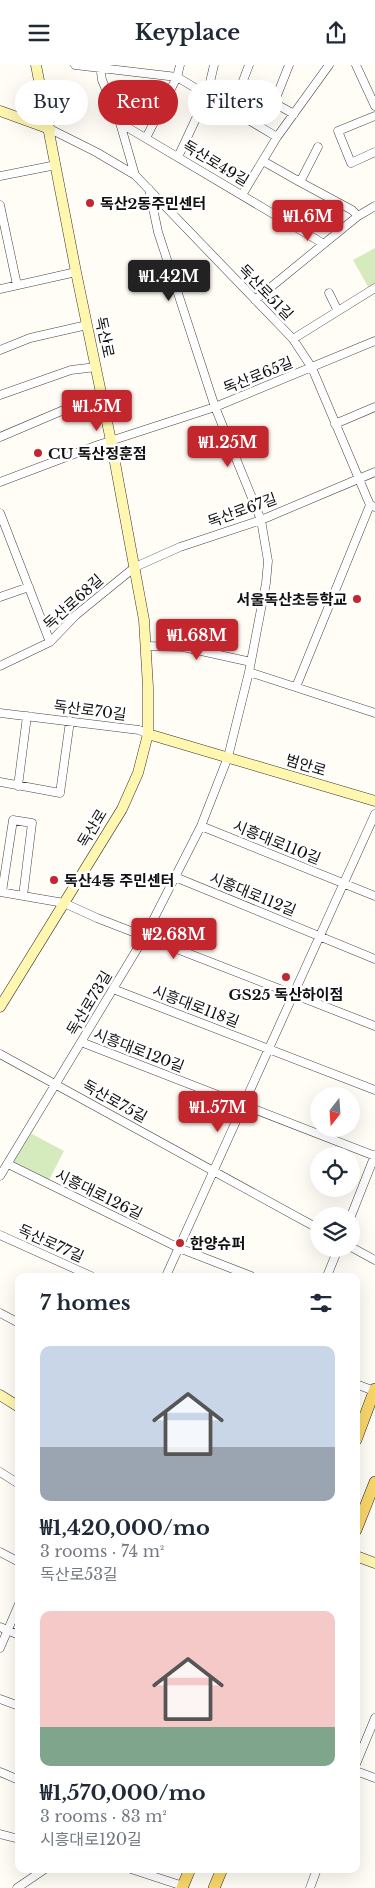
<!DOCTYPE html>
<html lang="en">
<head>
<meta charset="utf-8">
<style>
	:root { --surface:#fff; --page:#f2f2f3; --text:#1f2937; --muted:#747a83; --accent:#c4262e }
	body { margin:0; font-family:"Libre Baskerville","Noto Sans KR",serif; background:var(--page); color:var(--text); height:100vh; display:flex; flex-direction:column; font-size:19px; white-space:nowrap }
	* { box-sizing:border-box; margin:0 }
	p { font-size:16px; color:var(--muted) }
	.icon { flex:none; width:28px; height:28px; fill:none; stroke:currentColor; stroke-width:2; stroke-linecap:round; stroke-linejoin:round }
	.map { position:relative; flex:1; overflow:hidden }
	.sheet { position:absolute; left:15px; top:1208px; width:345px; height:600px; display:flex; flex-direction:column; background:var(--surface); border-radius:10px; box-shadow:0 5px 20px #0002 }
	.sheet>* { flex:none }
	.guide { position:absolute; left:15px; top:15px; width:345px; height:45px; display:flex; gap:10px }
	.needle { width:32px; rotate:197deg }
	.tools { position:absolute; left:310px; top:1022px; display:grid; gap:10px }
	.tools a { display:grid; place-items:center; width:50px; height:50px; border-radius:50%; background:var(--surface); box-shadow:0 5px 20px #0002; font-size:25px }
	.price { position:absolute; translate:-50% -42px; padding:0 11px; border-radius:5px; background:var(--accent); color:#fff; font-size:16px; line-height:32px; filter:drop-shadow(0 1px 2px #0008) }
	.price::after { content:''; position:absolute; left:50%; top:30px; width:15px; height:11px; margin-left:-8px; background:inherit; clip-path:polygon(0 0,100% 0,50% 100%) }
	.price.selected { background:#222; color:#fff }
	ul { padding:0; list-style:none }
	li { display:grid; align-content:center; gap:10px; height:265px; padding:0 25px }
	li span { display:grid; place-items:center; height:155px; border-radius:10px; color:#555 }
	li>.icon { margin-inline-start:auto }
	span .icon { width:90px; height:90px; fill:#fffc; stroke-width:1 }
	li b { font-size:21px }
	h2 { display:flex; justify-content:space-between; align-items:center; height:60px; padding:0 25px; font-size:21px }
	.chip { padding:0 18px; border-radius:22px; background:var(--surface); box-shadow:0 5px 20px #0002; font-size:18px; line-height:45px }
	.chip.selected { background:var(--accent); color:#fff }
	header { display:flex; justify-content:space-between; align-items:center; height:65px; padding:0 25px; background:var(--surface); font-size:22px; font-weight:700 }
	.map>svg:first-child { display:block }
</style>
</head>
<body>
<header><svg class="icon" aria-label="menu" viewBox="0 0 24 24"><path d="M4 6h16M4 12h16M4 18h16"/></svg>Keyplace<svg class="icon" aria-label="share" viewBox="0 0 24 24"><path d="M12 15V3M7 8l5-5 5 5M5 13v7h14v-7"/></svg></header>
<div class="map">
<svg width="375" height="1823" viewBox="0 0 375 1823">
	<rect width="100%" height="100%" fill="#fffdf5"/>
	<!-- green -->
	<path fill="#d5ebbd" d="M375,183v39l-5,3 -17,-30z
		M30,1068l34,18 -15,29 -37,-18z"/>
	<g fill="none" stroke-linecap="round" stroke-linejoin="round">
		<defs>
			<path id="street" d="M75,0l102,12 100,60
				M100,0l2,15 18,43 15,52
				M289,0l-15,38 20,11
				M356,0l19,41
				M232,45l17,-45
				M375,51l-37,15 13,32 24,-11
				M120,58l204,121
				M50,64l46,23 39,23 158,164 19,29 58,137 5,2
				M146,73l31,-61 3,-12
				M178,92l29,-62 7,-30
				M263,96l37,21 18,-35
				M0,111l56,-11
				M300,117l52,28 6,6
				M242,130l35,-58 52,-72
				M0,140l17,80
				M0,224l76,-17
				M329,228l9,18
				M255,235l103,-84 17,-10
				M293,274l82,-51
				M0,285l30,-12 57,-13
				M0,330l71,-25 25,-3
				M335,359l40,-17
				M0,372l73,-31 30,-6
				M0,417l98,-37 117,-38 160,-66
				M0,448l50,129
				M0,532l29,-10
				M146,581l37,1 68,15
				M0,601l50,-24 26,-27 59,-48 45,-20 81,-27 114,-48
				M249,607l126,41
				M296,622l74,-182
				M0,648l139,17 9,4
				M0,717l60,11 10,-72
				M18,721l9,-70
				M201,761l174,70
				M175,812l200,82
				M0,827l64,11 33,15 278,108
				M2,827l11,-72 19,3 -9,73
				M113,924l262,101
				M81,977l294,114
				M0,989l319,175
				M8,1099l171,84 72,28
				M0,1111l145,-240 56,-110 27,-69 21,-85 17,-89 2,-22 -7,-41 -46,-113 -57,-175 -9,-43
				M351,1151l24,-61
				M0,1170l91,41
				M351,1182l24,13
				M166,1211l209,-462
				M327,1211l11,-27
				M0,1248l19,10
				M356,1319l18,7
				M0,1407l19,12
				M0,1487l19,10
				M0,1562l19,8
				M0,1583l19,-44
				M0,1634l19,7
				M356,1699l19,-46
				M356,1706l19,7
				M0,1707l19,8
				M0,1769l19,5
				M131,1804l52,17
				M17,1823l28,-19
				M310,1823l7,-19"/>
			<path id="secondary" d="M0,46l50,18
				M148,669l227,67
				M0,942l122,-198 16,-36 10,-39v-47l-4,-67 -33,-179 -35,-169 -40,-207
				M0,1330l19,12
				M356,1491l19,7"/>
			<path id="primary" d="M356,1375l19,-51
				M356,1465l19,-48
				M182,1823l8,-19
				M214,1823l8,-19"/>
		</defs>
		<!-- street casing -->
		<use href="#street" stroke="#444" stroke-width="9"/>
		<!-- secondary casing -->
		<use href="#secondary" stroke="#333" stroke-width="11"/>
		<!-- primary casing -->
		<use href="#primary" stroke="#222" stroke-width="12"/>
		<!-- street -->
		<use href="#street" stroke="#fff" stroke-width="8"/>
		<!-- secondary -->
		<use href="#secondary" stroke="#fff6b0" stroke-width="10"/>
		<!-- primary -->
		<use href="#primary" stroke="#f9d66b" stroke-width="11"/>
	</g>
	<!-- markers -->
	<g fill="#c4262e" stroke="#fff" stroke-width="2">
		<circle cx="90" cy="138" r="5"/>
		<circle cx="38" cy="388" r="5"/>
		<circle cx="357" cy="534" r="5"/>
		<circle cx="54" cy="815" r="5"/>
		<circle cx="286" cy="912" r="5"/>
		<circle cx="180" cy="1178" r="5"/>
	</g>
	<g text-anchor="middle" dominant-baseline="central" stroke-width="5" stroke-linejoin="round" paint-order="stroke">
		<!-- street labels -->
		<g font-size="15" fill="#111" stroke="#fff">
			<text transform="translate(216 98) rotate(31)">독산로49길</text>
			<text transform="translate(266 227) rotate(46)">독산로51길</text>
			<text transform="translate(105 272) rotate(78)">독산로</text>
			<text transform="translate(258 310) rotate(-22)">독산로65길</text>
			<text transform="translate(242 445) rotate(-20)">독산로67길</text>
			<text transform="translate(73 537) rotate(-42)">독산로68길</text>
			<text transform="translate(90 645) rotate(7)">독산로70길</text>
			<text transform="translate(306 700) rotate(17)">범안로</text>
			<text transform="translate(92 763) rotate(-59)">독산로</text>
			<text transform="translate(277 777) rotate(22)">시흥대로110길</text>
			<text transform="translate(253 829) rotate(22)">시흥대로112길</text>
			<text transform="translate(89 938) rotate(-59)">독산로73길</text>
			<text transform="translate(196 941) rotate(21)">시흥대로118길</text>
			<text transform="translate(139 985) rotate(21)">시흥대로120길</text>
			<text transform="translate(115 1036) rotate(29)">독산로75길</text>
			<text transform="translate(99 1129) rotate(26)">시흥대로126길</text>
			<text transform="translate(51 1178) rotate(24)">독산로77길</text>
		</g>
		<!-- poi labels -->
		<g font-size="15" font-weight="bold" fill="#111" stroke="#fff" text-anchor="start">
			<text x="100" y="138">독산2동주민센터</text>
			<text x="48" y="388">CU 독산정훈점</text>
			<text x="347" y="534" text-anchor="end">서울독산초등학교</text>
			<text x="64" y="815">독산4동 주민센터</text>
			<text x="286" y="929" text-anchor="middle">GS25 독산하이점</text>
			<text x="190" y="1178">한양슈퍼</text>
		</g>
	</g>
</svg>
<div class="tools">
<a><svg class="needle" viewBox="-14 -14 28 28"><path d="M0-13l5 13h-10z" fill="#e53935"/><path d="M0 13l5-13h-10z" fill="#747a83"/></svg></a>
<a><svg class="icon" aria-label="locate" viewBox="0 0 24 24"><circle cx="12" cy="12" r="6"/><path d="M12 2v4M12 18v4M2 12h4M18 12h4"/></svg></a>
<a><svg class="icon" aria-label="layers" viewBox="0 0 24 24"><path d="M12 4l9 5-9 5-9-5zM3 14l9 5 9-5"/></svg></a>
</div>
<b class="price" style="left:308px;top:177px">₩1.6M</b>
<b class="price selected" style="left:169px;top:237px">₩1.42M</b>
<b class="price" style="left:97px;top:367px">₩1.5M</b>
<b class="price" style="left:228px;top:403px">₩1.25M</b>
<b class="price" style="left:197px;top:596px">₩1.68M</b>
<b class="price" style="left:174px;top:895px">₩2.68M</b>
<b class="price" style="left:218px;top:1068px">₩1.57M</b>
<div class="guide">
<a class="chip">Buy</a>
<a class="chip selected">Rent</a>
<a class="chip">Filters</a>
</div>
<section class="sheet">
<h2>7 homes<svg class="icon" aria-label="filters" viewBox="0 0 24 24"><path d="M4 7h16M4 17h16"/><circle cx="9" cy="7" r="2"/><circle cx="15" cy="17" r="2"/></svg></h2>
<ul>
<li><span style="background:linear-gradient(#c9d6e8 65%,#9aa5b1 0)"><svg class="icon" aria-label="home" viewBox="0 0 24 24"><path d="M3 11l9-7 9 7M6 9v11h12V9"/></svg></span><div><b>₩1,420,000/mo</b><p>3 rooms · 74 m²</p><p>독산로53길</p></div></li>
<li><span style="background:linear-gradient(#f6c9c9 75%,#7fa58c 0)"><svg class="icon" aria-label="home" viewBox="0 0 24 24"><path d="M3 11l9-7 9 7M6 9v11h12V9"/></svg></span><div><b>₩1,570,000/mo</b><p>3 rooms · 83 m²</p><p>시흥대로120길</p></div></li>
</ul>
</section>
</div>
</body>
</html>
